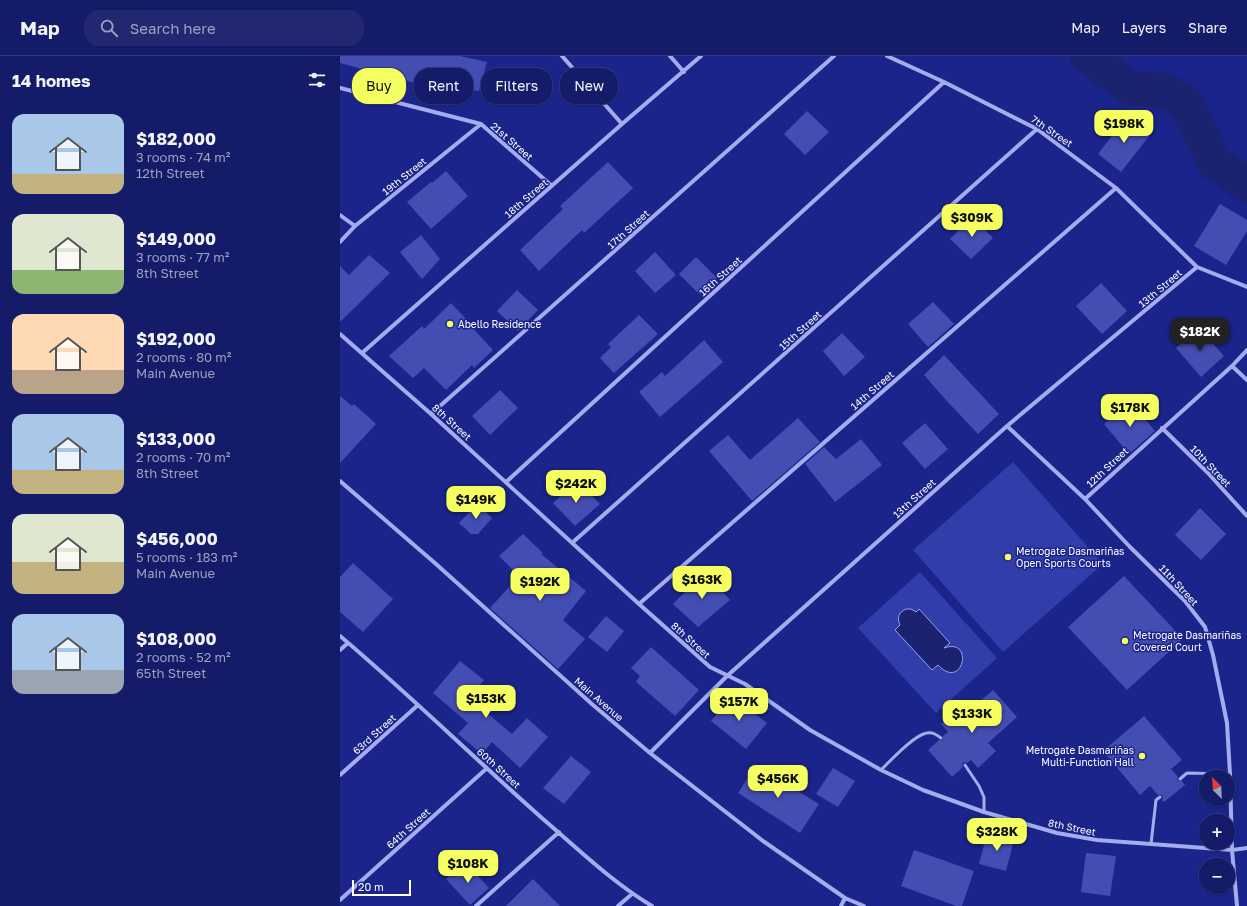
<!DOCTYPE html>
<html lang="en">
<head>
<meta charset="utf-8">
<style>
	:root { --surface:#141b68; --page:#212871; --text:#f1f3f6; --muted:#9da1c0; --line:#33397c; --accent:#f5ff60 }
	body { margin:0; font-family:"Golos Text",sans-serif; background:var(--page); color:var(--text); height:100vh; display:flex; flex-direction:column; font-size:15px; white-space:nowrap }
	* { box-sizing:border-box; margin:0 }
	p { font-size:13px; color:var(--muted) }
	.icon { flex:none; width:22px; height:22px; fill:none; stroke:currentColor; stroke-width:2; stroke-linecap:round; stroke-linejoin:round }
	.map { position:relative; flex:1; overflow:hidden }
	.sheet { display:flex; flex-direction:column; background:var(--surface); width:340px }
	.sheet>* { flex:none }
	.top-card { position:absolute; left:12px; top:12px; width:380px; height:36px; display:flex; gap:8px }
	.needle { width:26px; rotate:336deg }
	.fabs { position:absolute; left:859px; top:714px; display:grid; gap:8px }
	.fabs a { display:grid; place-items:center; width:36px; height:36px; border-radius:50%; background:var(--surface); box-shadow:0 1px 3px #0004,0 0 0 1px var(--line); font-size:20px }
	.scale { position:absolute; left:12px; bottom:10px; width:59px; box-sizing:border-box; padding-left:4px; border:2px solid #fff; border-top:0; font-size:11px; line-height:14px; white-space:nowrap; color:#fff; -webkit-text-stroke:3px #1a248a; paint-order:stroke }
	.price { position:absolute; translate:-50% -34px; padding:0 9px; border-radius:8px; background:var(--accent); color:#111; font-size:13px; line-height:26px; filter:drop-shadow(0 1px 2px #0008) }
	.price::after { content:''; position:absolute; left:50%; top:24px; width:12px; height:9px; margin-left:-6px; background:inherit; clip-path:polygon(0 0,100% 0,50% 100%) }
	.price.active { background:#222; color:#fff }
	ul { padding:0; list-style:none }
	li { display:flex; align-items:center; gap:12px; height:100px; padding:0 12px }
	li span { display:grid; place-items:center; flex:none; width:112px; height:80px; border-radius:12px; color:#555 }
	li>.icon { margin-inline-start:auto }
	span .icon { width:48px; height:48px; fill:#fffc; stroke-width:1 }
	li b { font-size:17px }
	h2 { display:flex; justify-content:space-between; align-items:center; height:48px; padding:0 12px; font-size:17px }
	.tag { padding:0 14px; border-radius:16px; background:var(--surface); box-shadow:0 1px 3px #0004,0 0 0 1px var(--line); font-size:14px; line-height:36px }
	.tag.active { background:var(--accent); color:#111 }
	header { display:flex; align-items:center; gap:24px; box-sizing:border-box; height:56px; padding:0 20px; background:var(--surface); border-bottom:1px solid var(--line) }
	header strong { font-size:19px }
	nav { display:flex; gap:22px; margin-inline-start:auto; font-size:14px }
	.search { width:280px; height:36px; background:var(--page); display:flex; align-items:center; gap:10px; box-sizing:border-box; padding:0 14px; border-radius:16px; color:var(--muted); font-size:15px }
	main { display:flex; flex:1; min-height:0 }
	.map>svg:first-child { display:block }
</style>
</head>
<body>
<header>
<strong>Map</strong>
<div class="search"><svg class="icon" aria-label="search" viewBox="0 0 24 24"><circle cx="10" cy="10" r="6"/><path d="M15 15l6 6"/></svg>Search here</div>
<nav><a>Map</a><a>Layers</a><a>Share</a></nav>
</header>
<main>
<section class="sheet">
<h2>14 homes<svg class="icon" aria-label="filters" viewBox="0 0 24 24"><path d="M4 7h16M4 17h16"/><circle cx="9" cy="7" r="2"/><circle cx="15" cy="17" r="2"/></svg></h2>
<ul>
<li><span style="background:linear-gradient(#a9c7e8 75%,#c2b280 0)"><svg class="icon" aria-label="home" viewBox="0 0 24 24"><path d="M3 11l9-7 9 7M6 9v11h12V9"/></svg></span><div><b>$182,000</b><p>3 rooms · 74 m²</p><p>12th Street</p></div></li>
<li><span style="background:linear-gradient(#dfe7d0 70%,#8fb573 0)"><svg class="icon" aria-label="home" viewBox="0 0 24 24"><path d="M3 11l9-7 9 7M6 9v11h12V9"/></svg></span><div><b>$149,000</b><p>3 rooms · 77 m²</p><p>8th Street</p></div></li>
<li><span style="background:linear-gradient(#ffd9b3 70%,#b9a48a 0)"><svg class="icon" aria-label="home" viewBox="0 0 24 24"><path d="M3 11l9-7 9 7M6 9v11h12V9"/></svg></span><div><b>$192,000</b><p>2 rooms · 80 m²</p><p>Main Avenue</p></div></li>
<li><span style="background:linear-gradient(#a9c7e8 70%,#c2b280 0)"><svg class="icon" aria-label="home" viewBox="0 0 24 24"><path d="M3 11l9-7 9 7M6 9v11h12V9"/></svg></span><div><b>$133,000</b><p>2 rooms · 70 m²</p><p>8th Street</p></div></li>
<li><span style="background:linear-gradient(#dfe7d0 60%,#c2b280 0)"><svg class="icon" aria-label="home" viewBox="0 0 24 24"><path d="M3 11l9-7 9 7M6 9v11h12V9"/></svg></span><div><b>$456,000</b><p>5 rooms · 183 m²</p><p>Main Avenue</p></div></li>
<li><span style="background:linear-gradient(#a9c7e8 70%,#9aa5b1 0)"><svg class="icon" aria-label="home" viewBox="0 0 24 24"><path d="M3 11l9-7 9 7M6 9v11h12V9"/></svg></span><div><b>$108,000</b><p>2 rooms · 52 m²</p><p>65th Street</p></div></li>
</ul>
</section>
<div class="map">
<svg width="907" height="850" viewBox="0 0 907 850">
	<rect width="100%" height="100%" fill="#1a248a"/>
	<!-- green -->
	<path fill="#303daa" d="M673,406l90,102 -100,88 -90,-102z
		M580,516l77,86 -61,55 -78,-85z"/>
	<!-- water -->
	<path fill="#1b2270" stroke="#97a1ef" d="M566,553h5l5,3 3,-3 31,34 -6,5c31,-11 19,44 -6,17l-6,5 -37,-40 5,-5c-3,-7 -2,-12 6,-16z"/>
	<g fill="none" stroke-linecap="round" stroke-linejoin="round">
		<!-- river -->
		<path stroke="#1b2270" stroke-width="35" d="M747,0l43,32 36,3 21,13 28,59 32,22"/>
	</g>
	<!-- building -->
	<path fill="#434db2" d="M0,0h120l27,6 -8,29 -59,-10 -1,3 -79,-21z
		M467,55l22,21 -24,23 -21,-21z
		M786,61l24,18 -29,37 -23,-18z
		M268,106l25,26 -49,45 -2,-3 -43,41 -19,-21 43,-41 -3,-3z
		M106,115l22,25 -37,33 -24,-27 24,-20 1,1z
		M880,148l27,16v11l-21,34 -32,-19z
		M632,161l21,21 -22,21 -21,-20z
		M81,179l19,24 -18,20 -22,-27z
		M315,196l21,23 -21,18 -20,-22z
		M29,199l21,18 -50,49v-56l9,9z
		M356,201l21,21 -17,17 -21,-21z
		M761,227l26,28 -25,23 -26,-28z
		M177,234l21,20 -20,21 -21,-20z
		M593,246l21,22 -26,23 -20,-23z
		M111,247l20,21 -1,1 23,25 -19,18 -2,-3 -26,25 -22,-22 -11,10 -24,-22 33,-30 2,3z
		M299,259l19,19 -44,39 -14,-15 11,-11 -3,-3z
		M859,272l25,28 -23,21 -25,-29z
		M502,277l23,24 -21,19 -21,-25z
		M364,284l19,22 -63,55 -21,-25 23,-20 3,4z
		M604,299l55,59 -21,20 -33,-35 -21,-24z
		M160,334l18,18 -28,27 -18,-19z
		M0,340l12,10 2,-2 22,20 -36,39z
		M791,346l24,29 -26,23 -25,-30z
		M458,362l22,24 -68,59 -43,-50 19,-16 22,25z
		M585,367l23,26 -23,20 -23,-26z
		M521,383l21,26 -47,37 -30,-38 19,-17 12,12z
		M238,425l22,23 -25,22 -22,-23z
		M137,448l15,14 -14,16h-7l-12,-11z
		M860,452l26,26 -25,26 -26,-25z
		M183,478l20,19 -2,1 45,37 -23,29 22,19 -27,30 -68,-61 29,-32 -20,-20z
		M13,507l40,36 -30,33 -23,-20v-35z
		M365,516l25,28 -32,27 -25,-23z
		M784,520l59,63 -56,51 -59,-63z
		M266,560l18,15 -17,21 -19,-15z
		M311,591l48,43 -24,26 -39,-34 4,-6 -9,-8z
		M120,605l24,19 -15,18 43,36 15,-16 21,19 -28,31 -28,-26 -10,12 -24,-20 10,-11 -35,-30z
		M653,634l24,27 -29,26 8,8 -18,17 -7,-8 -4,3 -3,-1 -2,2 1,3 -11,10 -24,-27 11,-10h4v-4l5,-4 -7,-8 17,-16 6,7z
		M391,640l36,27 -21,26 -35,-28z
		M804,660l38,44 -11,9 7,8 -1,2 1,2h4l3,4 -21,17 -2,-2 1,-3 -1,-2h-4l-8,-9 -10,9 -37,-44z
		M231,700l20,16 -27,32 -21,-16z
		M416,709l63,39 -19,29 -62,-40z
		M493,712l22,13 -17,26 -22,-13z
		M647,778l27,6 -8,31 -27,-7z
		M574,794l60,21 -12,35h-6l-55,-20z
		M746,797l30,3 -6,40 -29,-4z
		M125,806l24,26 -19,17 -24,-26z
		M193,823l27,27h-54z"/>
	<g fill="none" stroke-linecap="round" stroke-linejoin="round">
		<!-- lane -->
		<path stroke="#a4aced" stroke-width="3" d="M625,709l14,21 5,11v15
			M541,714c9,-9 34,-36 46,-37 6,-1 10,2 14,5
			M840,723l7,-6 43,1
			M811,788l5,-44 4,-3"/>
		<!-- street -->
		<path stroke="#a4aced" stroke-width="4" d="M222,0l60,68
			M330,0l14,16
			M547,0l57,26 93,47 79,59 81,79 50,20
			M0,32l141,36 71,62
			M0,159l15,11
			M0,186l15,-16 126,-102
			M0,278l91,80 208,190 71,63 35,17 65,46 71,40 42,20 61,22 73,21 40,7 135,10 15,-2
			M22,297l260,-229 79,-68
			M892,310l15,14
			M91,358l403,-358
			M667,370l78,73 45,48 55,54 20,26 8,28 14,68 3,51 2,76 5,56
			M822,372l45,44 40,44
			M0,425l96,83 157,141 57,48 113,88 82,57 19,8
			M166,426l438,-400
			M745,443l147,-133 15,-16
			M232,487l465,-414
			M299,548l477,-416
			M0,580c70,59 135,123 203,183 35,30 69,63 109,87
			M0,594l8,-7
			M310,697l77,-77 280,-250 190,-159
			M0,719l78,-70
			M0,844l146,-131
			M136,850l83,-74
			M278,850l14,-12
			M501,850l4,-8"/>
	</g>
	<!-- markers -->
	<g fill="#f5ff60" stroke="#1a248a" stroke-width="1.5">
		<circle cx="110" cy="268" r="4"/>
		<circle cx="668" cy="501" r="4"/>
		<circle cx="785" cy="585" r="4"/>
		<circle cx="802" cy="700" r="4"/>
	</g>
	<g text-anchor="middle" dominant-baseline="central" stroke-width="3" stroke-linejoin="round" paint-order="stroke">
		<!-- street labels -->
		<g font-size="10" fill="#fff" stroke="#1a248a">
			<text transform="translate(712 75) rotate(34)">7th Street</text>
			<text transform="translate(172 85) rotate(41)">21st Street</text>
			<text transform="translate(64 120) rotate(-39)">19th Street</text>
			<text transform="translate(186 142) rotate(-41)">18th Street</text>
			<text transform="translate(288 173) rotate(-42)">17th Street</text>
			<text transform="translate(380 220) rotate(-42)">16th Street</text>
			<text transform="translate(820 232) rotate(-40)">13th Street</text>
			<text transform="translate(460 274) rotate(-42)">15th Street</text>
			<text transform="translate(532 334) rotate(-41)">14th Street</text>
			<text transform="translate(112 366) rotate(42)">8th Street</text>
			<text transform="translate(871 410) rotate(46)">10th Street</text>
			<text transform="translate(767 411) rotate(-43)">12th Street</text>
			<text transform="translate(574 442) rotate(-42)">13th Street</text>
			<text transform="translate(839 529) rotate(47)">11th Street</text>
			<text transform="translate(351 584) rotate(42)">8th Street</text>
			<text transform="translate(259 643) rotate(41)">Main Avenue</text>
			<text transform="translate(34 678) rotate(-42)">63rd Street</text>
			<text transform="translate(159 712) rotate(42)">60th Street</text>
			<text transform="translate(732 771) rotate(12)">8th Street</text>
			<text transform="translate(68 772) rotate(-42)">64th Street</text>
		</g>
		<!-- poi labels -->
		<g font-size="10" fill="#fff" stroke="#1a248a" text-anchor="start">
			<text x="118" y="268">Abello Residence</text>
			<text x="676" y="495">Metrogate Dasmariñas<tspan x="676" dy="12">Open Sports Courts</tspan></text>
			<text x="793" y="579">Metrogate Dasmariñas<tspan x="793" dy="12">Covered Court</tspan></text>
			<text x="794" y="694" text-anchor="end">Metrogate Dasmariñas<tspan x="794" dy="12">Multi-Function Hall</tspan></text>
		</g>
	</g>
</svg>
<div class="fabs">
<a><svg class="needle" viewBox="-14 -14 28 28"><path d="M0-13l5 13h-10z" fill="#e53935"/><path d="M0 13l5-13h-10z" fill="#9da1c0"/></svg></a>
<a>+</a>
<a>−</a>
</div>
<div class="scale">20 m</div>
<b class="price" style="left:784px;top:88px">$198K</b>
<b class="price" style="left:632px;top:182px">$309K</b>
<b class="price active" style="left:860px;top:296px">$182K</b>
<b class="price" style="left:790px;top:372px">$178K</b>
<b class="price" style="left:236px;top:448px">$242K</b>
<b class="price" style="left:136px;top:464px">$149K</b>
<b class="price" style="left:362px;top:544px">$163K</b>
<b class="price" style="left:200px;top:546px">$192K</b>
<b class="price" style="left:146px;top:663px">$153K</b>
<b class="price" style="left:399px;top:666px">$157K</b>
<b class="price" style="left:632px;top:678px">$133K</b>
<b class="price" style="left:438px;top:743px">$456K</b>
<b class="price" style="left:657px;top:796px">$328K</b>
<b class="price" style="left:128px;top:828px">$108K</b>
<div class="top-card">
<a class="tag active">Buy</a>
<a class="tag">Rent</a>
<a class="tag">Filters</a>
<a class="tag">New</a>
</div>
</div>
</main>
</body>
</html>
